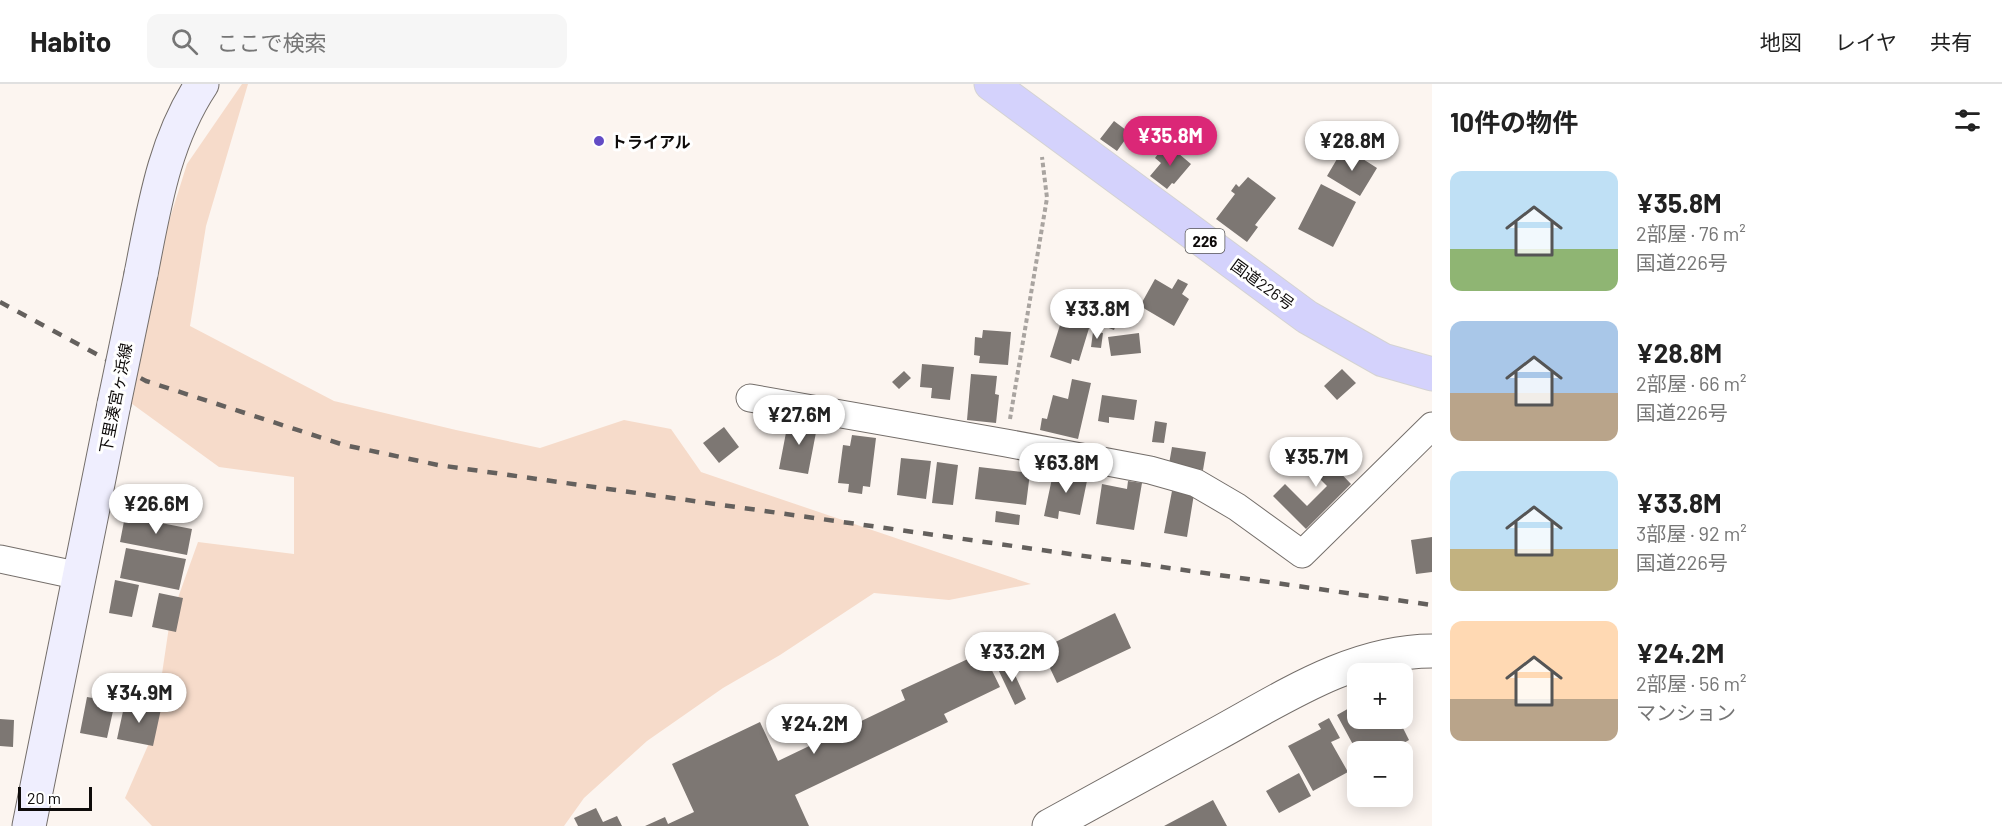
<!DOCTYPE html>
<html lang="ja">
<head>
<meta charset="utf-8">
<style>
	:root { --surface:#fff; --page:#f6f6f6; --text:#222; --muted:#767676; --line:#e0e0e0; --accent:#db2777 }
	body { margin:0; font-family:Barlow,"Noto Sans JP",sans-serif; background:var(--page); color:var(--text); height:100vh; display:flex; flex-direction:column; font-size:22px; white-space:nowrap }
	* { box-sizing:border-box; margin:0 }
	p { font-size:20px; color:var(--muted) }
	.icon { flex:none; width:33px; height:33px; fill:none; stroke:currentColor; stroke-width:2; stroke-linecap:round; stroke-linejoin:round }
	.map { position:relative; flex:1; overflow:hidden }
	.panel { display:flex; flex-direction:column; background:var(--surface); width:570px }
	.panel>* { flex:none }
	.fabs { position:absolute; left:1347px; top:579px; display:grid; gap:12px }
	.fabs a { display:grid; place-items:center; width:66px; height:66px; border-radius:12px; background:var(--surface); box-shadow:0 3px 15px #0003; font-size:30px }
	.scale { position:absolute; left:18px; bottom:15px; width:74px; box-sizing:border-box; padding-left:6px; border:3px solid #0e0b0a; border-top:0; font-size:16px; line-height:21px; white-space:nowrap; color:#0e0b0a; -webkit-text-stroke:4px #fff; paint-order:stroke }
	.price { position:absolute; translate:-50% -51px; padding:0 14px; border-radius:21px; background:#fff; color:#222; font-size:20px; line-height:39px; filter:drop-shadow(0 2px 3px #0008) }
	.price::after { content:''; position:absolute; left:50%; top:36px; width:18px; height:14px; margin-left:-9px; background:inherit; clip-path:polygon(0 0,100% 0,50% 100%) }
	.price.on { background:var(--accent); color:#fff }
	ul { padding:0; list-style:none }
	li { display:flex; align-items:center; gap:18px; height:150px; padding:0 18px }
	li span { display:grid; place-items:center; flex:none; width:168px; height:120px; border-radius:12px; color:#555 }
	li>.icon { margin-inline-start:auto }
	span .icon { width:72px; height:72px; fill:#fffc; stroke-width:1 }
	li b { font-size:26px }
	h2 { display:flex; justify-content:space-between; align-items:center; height:72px; padding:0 18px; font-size:26px }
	header { display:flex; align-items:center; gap:36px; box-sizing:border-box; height:84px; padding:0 30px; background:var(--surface); border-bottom:2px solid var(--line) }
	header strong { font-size:28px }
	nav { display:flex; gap:33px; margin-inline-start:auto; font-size:21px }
	.search { width:420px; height:54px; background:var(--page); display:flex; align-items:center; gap:15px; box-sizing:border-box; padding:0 21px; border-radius:12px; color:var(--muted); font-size:22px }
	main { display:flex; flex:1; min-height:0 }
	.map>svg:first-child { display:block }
</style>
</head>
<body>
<header>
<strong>Habito</strong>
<div class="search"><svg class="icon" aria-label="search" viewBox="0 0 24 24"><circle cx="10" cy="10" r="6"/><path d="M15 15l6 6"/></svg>ここで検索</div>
<nav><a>地図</a><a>レイヤ</a><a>共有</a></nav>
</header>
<main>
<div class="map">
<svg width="1432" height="742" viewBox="0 0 1432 742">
	<rect width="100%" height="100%" fill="#fcf5f0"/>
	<!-- green -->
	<path fill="#f6dbca" d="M242,0h6l-42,142 -16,100 144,75 122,29 84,18 84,-28 47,9 30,43 330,112 -82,16 -75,-7 -94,62 -57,33 -76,53 -63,57 -20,28h-412l-27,-28 28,-64 17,-114 28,-78 96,12v-77l-75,-10 -106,-77 30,-86 44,-140z"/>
	<!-- building -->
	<path fill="#7d7773" d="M1114,37l16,12 -13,18 -17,-12z
		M1166,59l25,21 -17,20 -2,-1 -5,6 -17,-13 11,-13 -6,-5z
		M1344,63l33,21 -17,28 -33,-20z
		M1248,93l28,21 -21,27 3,2 -11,15 -31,-23 19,-25 -4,-3 5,-7 3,3z
		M1321,100l35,18 -23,45 -35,-18z
		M1155,195l17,10 6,-10 10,5 -6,10 7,5 -15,27 -34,-20z
		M1102,229l16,6 -4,11 -16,-6z
		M1068,234l22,7 -11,36 -7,-2 -1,5 -21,-7 10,-32 5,1z
		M983,246l28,2 -3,33 -29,-2 1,-7 -6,-1 1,-18 7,1z
		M1093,248l10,1 -2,15 -10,-1z
		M1139,249l2,20 -30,3 -3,-19z
		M922,280l32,3 -4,33 -19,-2 1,-10 -12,-1z
		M1342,285l14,14 -19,17 -13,-14z
		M904,287l7,7 -12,11 -7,-7z
		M971,290l26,2 -2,18 4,1 -3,28 -29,-3z
		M1072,295l19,4 -13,56 -38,-9 2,-12 5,1 6,-24 15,4z
		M1102,311l35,5 -3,20 -25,-3v6l-11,-2z
		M789,333l29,5 -10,52 -29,-5z
		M1155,337l12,2 -3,20 -12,-1z
		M724,343l15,20 -20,16 -16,-20z
		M852,351l24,3 -6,49 -7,-1 -1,8 -14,-2 1,-8 -11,-1 5,-38 7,1z
		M1327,359l13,13 -8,8 19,20 -45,45 -33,-33 12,-12 22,22 20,-20 -22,-22z
		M1172,363l34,5 -3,18 -34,-6z
		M901,374l30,3 -5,38 -29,-4z
		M937,378l21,3 -5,40 -21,-2z
		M979,383l51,6 -4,32 -51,-6z
		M1054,385l34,7 -8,39 -21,-4 -1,8 -14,-3z
		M1128,397l14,2 -8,47 -38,-6 6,-40 25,5z
		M1172,407l22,3 -7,43 -23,-4z
		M996,427l24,4 -1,10 -24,-3z
		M125,432l67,13 -5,26 -67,-13z
		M1432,453v35l-16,2 -5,-34z
		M126,464l60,11 -7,31 -59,-12z
		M115,496l24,5 -7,32 -23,-4z
		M159,509l24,5 -7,34 -24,-5z
		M1115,529l16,35 -74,35 -16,-34z
		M983,568l17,35 -56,27 4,8 -153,73 14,31h-164l20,-9 3,7 26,-12 -22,-48 88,-42 18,39 127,-61 -4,-10z
		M1009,578l17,37 -11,6 -18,-38z
		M87,613l28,5 -8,36 -27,-5z
		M125,618l36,7 -8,37 -36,-7z
		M1358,619v15h40l11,22 -21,12h-31l-20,-37z
		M1329,634l11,20 -9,4 17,30 -35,19 -25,-45 33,-17 -3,-5z
		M0,635l14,1 -1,27 -13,-1z
		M1299,689l12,23 -32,17 -13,-22z
		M1213,716l14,26h-63z
		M596,724l7,14 14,-6 5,10h-44l-4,-8z"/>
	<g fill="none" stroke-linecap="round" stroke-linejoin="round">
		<defs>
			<path id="minor" d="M750,314l256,45 144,27 46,13 41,24 65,47 130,-128
				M0,475l80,17"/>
			<path id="tertiary" d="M1049,742c55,-30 110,-60 164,-90 68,-37 139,-85 219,-85"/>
			<path id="secondary" d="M141,190c13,-66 23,-133 61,-190
				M29,742l85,-422"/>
			<path id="trunk" d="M991,0l316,233 76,43 49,14"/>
		</defs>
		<!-- minor casing -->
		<use href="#minor" stroke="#746e6a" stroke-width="29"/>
		<!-- tertiary casing -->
		<use href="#tertiary" stroke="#746e6a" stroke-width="35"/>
		<!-- secondary casing -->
		<use href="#secondary" stroke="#746e6a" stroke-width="35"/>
		<!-- trunk casing -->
		<use href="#trunk" stroke="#d4d3d3" stroke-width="35"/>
		<!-- path -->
		<path stroke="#a9a4a0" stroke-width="4" stroke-dasharray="4.5 3" stroke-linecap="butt" d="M1010,335l37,-221 -5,-41"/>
		<!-- minor -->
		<use href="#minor" stroke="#fff" stroke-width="27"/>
		<!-- tertiary -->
		<use href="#tertiary" stroke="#fff" stroke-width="33"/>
		<!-- secondary -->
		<use href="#secondary" stroke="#efeefe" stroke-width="33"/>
		<!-- trunk -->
		<use href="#trunk" stroke="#d4d2fc" stroke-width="33"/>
		<!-- rail -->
		<path stroke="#64605d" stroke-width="4.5" stroke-dasharray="10 10" stroke-linecap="butt" d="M0,218l146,79 198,64 94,20 994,140"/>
		<defs>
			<path id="secondary-bridge" d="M114,320l27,-130"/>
		</defs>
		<!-- secondary-bridge casing -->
		<use href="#secondary-bridge" stroke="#746e6a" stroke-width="35" stroke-linecap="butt"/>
		<!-- secondary-bridge -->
		<use href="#secondary-bridge" stroke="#efeefe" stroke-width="33"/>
	</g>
	<!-- markers -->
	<circle fill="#634cc5" stroke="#fff" stroke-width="2" cx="599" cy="57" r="6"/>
	<g text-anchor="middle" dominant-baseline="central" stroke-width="6" stroke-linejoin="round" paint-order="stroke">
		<!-- shield labels -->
		<rect fill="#fff" stroke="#565454" stroke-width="1.5" x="1185.5" y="145" width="39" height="24" rx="4.5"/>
		<g font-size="15" font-weight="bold" fill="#0e0b0a">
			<text x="1205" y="157">226</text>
		</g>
		<!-- poi labels -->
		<g font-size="16" font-weight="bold" fill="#0e0b0a" stroke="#fff" text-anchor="start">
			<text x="611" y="57">トライアル</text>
		</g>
		<!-- street labels -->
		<g font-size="16" fill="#0e0b0a" stroke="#fff">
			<text transform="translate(1263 200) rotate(36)">国道226号</text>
			<text transform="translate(115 314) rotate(-79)">下里湊宮ヶ浜線</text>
		</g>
	</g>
</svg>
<div class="fabs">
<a>+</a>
<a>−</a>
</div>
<div class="scale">20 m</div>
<b class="price on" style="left:1170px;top:83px">¥35.8M</b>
<b class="price" style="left:1352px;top:88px">¥28.8M</b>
<b class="price" style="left:1097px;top:256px">¥33.8M</b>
<b class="price" style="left:799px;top:362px">¥27.6M</b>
<b class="price" style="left:1316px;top:404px">¥35.7M</b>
<b class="price" style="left:1066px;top:410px">¥63.8M</b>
<b class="price" style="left:156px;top:451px">¥26.6M</b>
<b class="price" style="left:1012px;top:599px">¥33.2M</b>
<b class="price" style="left:139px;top:640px">¥34.9M</b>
<b class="price" style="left:814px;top:671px">¥24.2M</b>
</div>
<section class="panel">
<h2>10件の物件<svg class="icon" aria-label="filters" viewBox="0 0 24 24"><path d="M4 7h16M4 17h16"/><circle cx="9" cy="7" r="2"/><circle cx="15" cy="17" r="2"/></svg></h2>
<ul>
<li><span style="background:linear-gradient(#bfe0f5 65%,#8fb573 0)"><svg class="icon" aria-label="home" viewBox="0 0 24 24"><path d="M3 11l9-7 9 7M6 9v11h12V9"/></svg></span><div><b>¥35.8M</b><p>2部屋 · 76 m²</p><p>国道226号</p></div></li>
<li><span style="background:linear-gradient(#a9c7e8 60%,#b9a48a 0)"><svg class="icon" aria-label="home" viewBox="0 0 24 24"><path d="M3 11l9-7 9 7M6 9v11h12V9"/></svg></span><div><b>¥28.8M</b><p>2部屋 · 66 m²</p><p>国道226号</p></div></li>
<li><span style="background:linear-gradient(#bfe0f5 65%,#c2b280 0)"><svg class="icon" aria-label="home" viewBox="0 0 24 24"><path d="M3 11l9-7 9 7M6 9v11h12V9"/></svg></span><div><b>¥33.8M</b><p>3部屋 · 92 m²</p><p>国道226号</p></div></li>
<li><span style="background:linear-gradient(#ffd9b3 65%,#b9a48a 0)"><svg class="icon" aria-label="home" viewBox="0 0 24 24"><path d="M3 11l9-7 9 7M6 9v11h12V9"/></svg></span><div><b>¥24.2M</b><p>2部屋 · 56 m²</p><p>マンション</p></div></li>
</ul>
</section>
</main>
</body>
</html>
